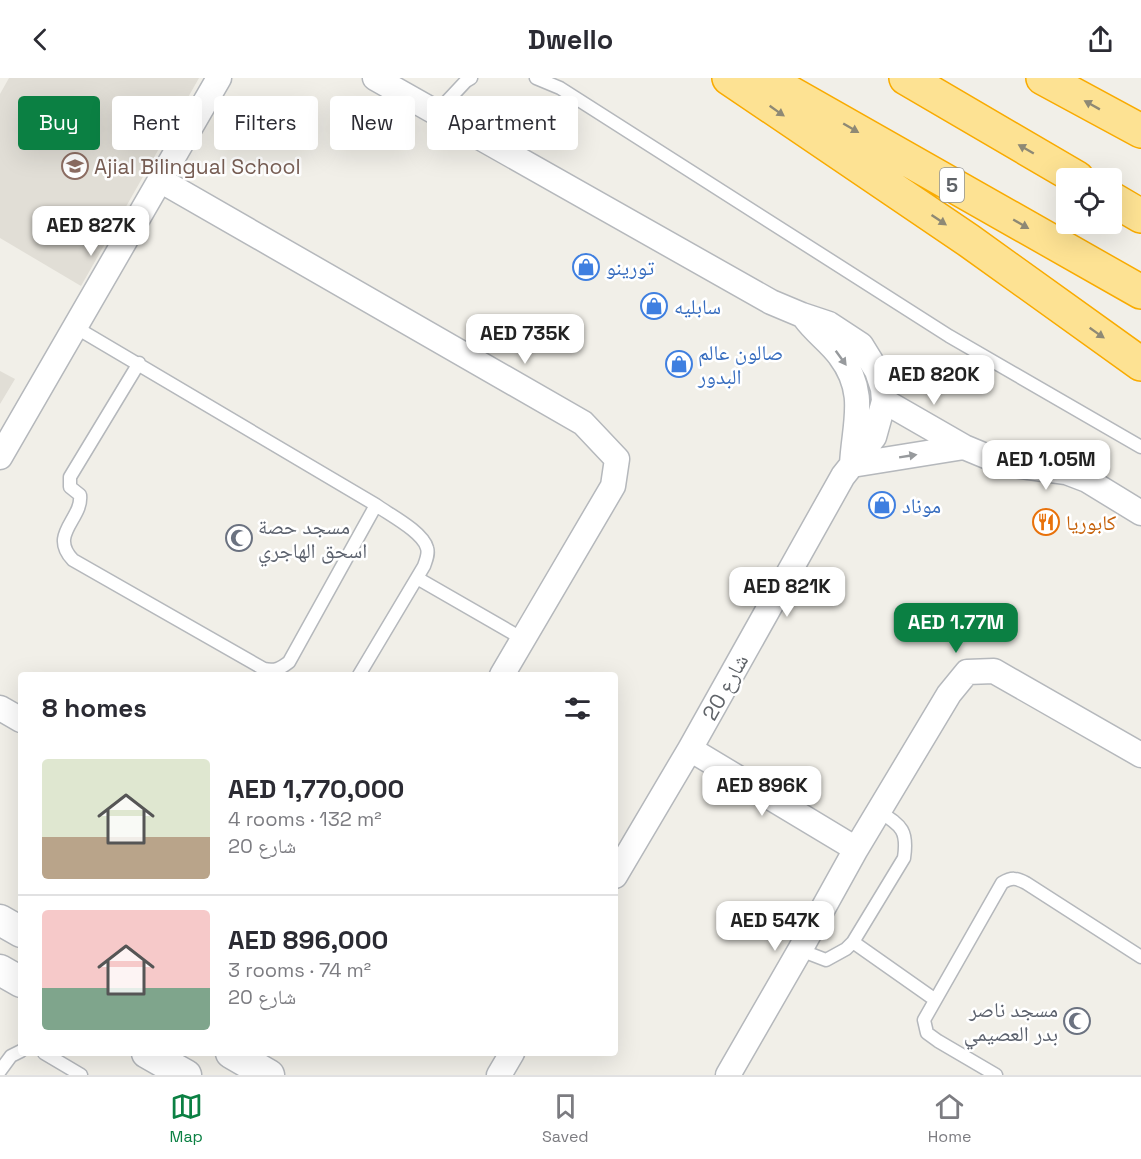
<!DOCTYPE html>
<html lang="en">
<head>
<meta charset="utf-8">
<style>
	:root { --surface:#fff; --page:#f7f7f7; --text:#2b2b33; --muted:#7c7c81; --line:#e1e1e2; --accent:#0b8043 }
	body { margin:0; font-family:"Space Grotesk","Noto Naskh Arabic",sans-serif; background:var(--page); color:var(--text); height:100vh; display:flex; flex-direction:column; font-size:22px; white-space:nowrap }
	* { box-sizing:border-box; margin:0 }
	p { font-size:20px; color:var(--muted) }
	.icon { flex:none; width:33px; height:33px; fill:none; stroke:currentColor; stroke-width:2; stroke-linecap:round; stroke-linejoin:round }
	.map { position:relative; flex:1; overflow:hidden }
	.drawer { position:absolute; left:18px; top:594px; width:600px; height:384px; display:flex; flex-direction:column; background:var(--surface); border-radius:6px; box-shadow:0 6px 24px #0002 }
	.drawer>* { flex:none }
	.guide { position:absolute; left:18px; top:18px; width:600px; height:54px; display:flex; gap:12px }
	.controls { position:absolute; left:1056px; top:90px; display:grid; gap:12px }
	.controls a { display:grid; place-items:center; width:66px; height:66px; border-radius:6px; background:var(--surface); box-shadow:0 6px 24px #0002; font-size:30px }
	.price { position:absolute; translate:-50% -51px; padding:0 14px; border-radius:12px; background:#fff; color:#222; font-size:20px; line-height:39px; filter:drop-shadow(0 2px 3px #0008) }
	.price::after { content:''; position:absolute; left:50%; top:36px; width:18px; height:14px; margin-left:-9px; background:inherit; clip-path:polygon(0 0,100% 0,50% 100%) }
	.price.current { background:var(--accent); color:#fff }
	ul { padding:0; list-style:none }
	li { display:flex; align-items:center; gap:18px; height:150px; padding:0 24px }
	li+li { border-top:2px solid var(--line) }
	li span { display:grid; place-items:center; flex:none; width:168px; height:120px; border-radius:6px; color:#555 }
	li>.icon { margin-inline-start:auto }
	span .icon { width:72px; height:72px; fill:#fffc; stroke-width:1 }
	li b { font-size:26px }
	h2 { display:flex; justify-content:space-between; align-items:center; height:72px; padding:0 24px; font-size:26px }
	.chip { padding:0 21px; border-radius:6px; background:var(--surface); box-shadow:0 6px 24px #0002; font-size:21px; line-height:54px }
	.chip.current { background:var(--accent); color:#fff }
	header { display:flex; justify-content:space-between; align-items:center; height:78px; padding:0 24px; background:var(--surface); font-size:27px; font-weight:700 }
	.dock { display:flex; justify-content:space-around; align-items:center; height:84px; border-top:2px solid var(--line); background:var(--surface); font-size:16px; color:var(--muted) }
	.dock a { display:grid; justify-items:center; gap:3px }
	.dock .current { color:var(--accent) }
	.map>svg:first-child { display:block }
</style>
</head>
<body>
<header><svg class="icon" aria-label="back" viewBox="0 0 24 24"><path d="M15 5l-7 7 7 7"/></svg>Dwello<svg class="icon" aria-label="share" viewBox="0 0 24 24"><path d="M12 15V3M7 8l5-5 5 5M5 13v7h14v-7"/></svg></header>
<div class="map">
<svg width="1141" height="997" viewBox="0 0 1141 997">
	<rect width="100%" height="100%" fill="#f1efe8"/>
	<!-- education -->
	<path fill="#e1ded6" d="M9,0h190l-118,208 -81,-48v-144z
		M0,293l15,8 -15,25z"/>
	<g fill="none" stroke-linecap="round" stroke-linejoin="round">
		<defs>
			<path id="service" d="M536,0l24,10 389,248 192,111
				M436,35l30,-32 5,-3
				M75,249l301,178c14,10 47,27 51,43 2,6 -1,12 -3,18l-65,109
				M139,285l-69,114v10l10,8c3,24 -32,39 -7,65l191,109c11,2 16,0 25,-7l87,-157
				M417,500l106,61
				M853,864l81,57
				M800,872l26,10 20,-11 7,-7 51,-84c4,-27 -2,-32 -24,-46
				M44,975l37,22
				M0,993l11,-15 10,-5
				M996,997l-58,-34 -11,-8 -3,-13 78,-137c10,-6 14,-5 24,0l115,74"/>
			<path id="minor" d="M375,0l396,224 31,13 27,9 32,21 16,26 6,18 1,12 -10,36 -31,39 -153,273 -75,127
				M160,102l423,243 34,36 -4,27 -111,189
				M805,240c10,14 25,24 35,38 28,37 14,68 12,109
				M884,323l80,46 41,17 61,8 21,8 54,33
				M0,379l219,-379
				M852,387l112,-18
				M0,630l21,12
				M690,671l166,100
				M499,997l13,-22
				M728,997l72,-125 56,-101 93,-155 18,-22 27,-1 147,84"/>
			<path id="tertiary" d="M0,842l21,12
				M0,892l21,12
				M147,975l39,22
				M231,975l38,22"/>
			<path id="motorway" d="M729,0l239,162 173,124
				M764,0l377,214
				M906,0l171,100
				M1043,0l98,53
				M1112,121l29,17"/>
		</defs>
		<!-- service casing -->
		<use href="#service" stroke="#b5b8bc" stroke-width="15"/>
		<!-- minor casing -->
		<use href="#minor" stroke="#b5b8bc" stroke-width="27"/>
		<!-- tertiary casing -->
		<use href="#tertiary" stroke="#b5b8bc" stroke-width="33"/>
		<!-- motorway casing -->
		<use href="#motorway" stroke="#f9ab00" stroke-width="36"/>
		<!-- service -->
		<use href="#service" stroke="#fff" stroke-width="12"/>
		<!-- minor -->
		<use href="#minor" stroke="#fff" stroke-width="24"/>
		<!-- tertiary -->
		<use href="#tertiary" stroke="#fff" stroke-width="30"/>
		<!-- motorway -->
		<use href="#motorway" stroke="#fde293" stroke-width="33"/>
	</g>
	<!-- one-way arrows -->
	<defs><path id="oneway-solid" d="M-6-.8H1V-3.2L6.5 0L1 3.2V.8H-6Z" transform="scale(1.5)"/></defs>
	<g fill="#8e8975">
		<use href="#oneway-solid" transform="translate(1092 27) rotate(-151)"/>
		<use href="#oneway-solid" transform="translate(777 33) rotate(35)"/>
		<use href="#oneway-solid" transform="translate(851 50) rotate(30)"/>
		<use href="#oneway-solid" transform="translate(1026 71) rotate(-150)"/>
		<use href="#oneway-solid" transform="translate(939 142) rotate(34)"/>
		<use href="#oneway-solid" transform="translate(1021 146) rotate(30)"/>
		<use href="#oneway-solid" transform="translate(1097 255) rotate(35)"/>
	</g>
	<g fill="#979a9d">
		<use href="#oneway-solid" transform="translate(841 280) rotate(54)"/>
		<use href="#oneway-solid" transform="translate(908 378) rotate(-9)"/>
	</g>
	<!-- icons -->
	<defs>
		<symbol id="school-ring" viewBox="-11 -11 22 22"><circle r="9.5" fill="#fff" stroke="#8d6e63" stroke-width="1.5"/><path d="M0-5L7-2L0 1L-7-2ZM-4 1L0 2.5L4 1V4Q0 6-4 4Z" fill="#8d6e63"/></symbol>
		<symbol id="shop-ring" viewBox="-11 -11 22 22"><circle r="9.5" fill="#fff" stroke="#3f7fe0" stroke-width="1.5"/><path d="M-5-2.5h2.3a2.7 3.5 0 0 1 5.4 0H5L5.5 6h-11ZM-1.5-2.5h3a1.5 2.3 0 0 0-3 0Z" fill="#3f7fe0"/></symbol>
		<symbol id="restaurant-ring" viewBox="-11 -11 22 22"><circle r="9.5" fill="#fff" stroke="#e8710a" stroke-width="1.5"/><path d="M-5-6h1v4h1v-4h1v4h1v-4h1v5L-1.5 .5V6h-2V.5L-5-1ZM5-6V6H3V1.5H1.5Q1.5-4 5-6Z" fill="#e8710a"/></symbol>
		<symbol id="mosque-ring" viewBox="-11 -11 22 22"><circle r="9.5" fill="#fff" stroke="#6b7280" stroke-width="1.5"/><path d="M3.5-4.9A6 6 0 1 0 3.5 4.9A5 5 0 1 1 3.5-4.9Z" fill="#6b7280"/></symbol>
	</defs>
	<g fill-rule="evenodd">
		<use href="#school-ring" x="60" y="73" width="30" height="30"/>
		<use href="#shop-ring" x="571" y="174" width="30" height="30"/>
		<use href="#shop-ring" x="639" y="213" width="30" height="30"/>
		<use href="#shop-ring" x="664" y="271" width="30" height="30"/>
		<use href="#shop-ring" x="867" y="412" width="30" height="30"/>
		<use href="#restaurant-ring" x="1031" y="429" width="30" height="30"/>
		<use href="#mosque-ring" x="224" y="445" width="30" height="30"/>
		<use href="#mosque-ring" x="1062" y="928" width="30" height="30"/>
	</g>
	<g text-anchor="middle" dominant-baseline="central" stroke-width="5" stroke-linejoin="round" paint-order="stroke">
		<!-- shield labels -->
		<rect fill="#fff" stroke="#8f9295" stroke-width="1.5" x="940" y="90" width="24" height="34" rx="4.5"/>
		<g font-size="20" font-weight="bold" fill="#5f6368">
			<text x="952" y="107">5</text>
		</g>
		<!-- education labels -->
		<g font-size="21" fill="#785e54" stroke="#fff" text-anchor="start">
			<text x="94" y="88">Ajial Bilingual School</text>
		</g>
		<!-- shop labels -->
		<g font-size="21" fill="#366cbe" stroke="#fff" text-anchor="start">
			<text x="606" y="189">تورينو</text>
			<text x="674" y="228">سابليه</text>
			<text x="698" y="274">صالون عالم<tspan x="698" dy="24">البدور</tspan></text>
			<text x="902" y="427">موناد</text>
		</g>
		<!-- food labels -->
		<g font-size="21" fill="#c56008" stroke="#fff" text-anchor="start">
			<text x="1066" y="444">كابوريا</text>
		</g>
		<!-- worship labels -->
		<g font-size="21" fill="#5b616d" stroke="#fff" text-anchor="start">
			<text x="258" y="448">مسجد حصة<tspan x="258" dy="24">اسحق الهاجري</tspan></text>
			<text x="1058" y="931" text-anchor="end">مسجد ناصر<tspan x="1058" dy="24">بدر العصيمي</tspan></text>
		</g>
		<!-- street labels -->
		<g font-size="21" fill="#5f6368" stroke="#fff">
			<text transform="translate(725 609) rotate(-61)">شارع 20</text>
		</g>
	</g>
</svg>
<div class="controls">
<a><svg class="icon" aria-label="locate" viewBox="0 0 24 24"><circle cx="12" cy="12" r="6"/><path d="M12 2v4M12 18v4M2 12h4M18 12h4"/></svg></a>
</div>
<b class="price" style="left:91px;top:179px">AED 827K</b>
<b class="price" style="left:525px;top:287px">AED 735K</b>
<b class="price" style="left:934px;top:328px">AED 820K</b>
<b class="price" style="left:1046px;top:413px">AED 1.05M</b>
<b class="price" style="left:787px;top:540px">AED 821K</b>
<b class="price current" style="left:956px;top:576px">AED 1.77M</b>
<b class="price" style="left:762px;top:739px">AED 896K</b>
<b class="price" style="left:775px;top:874px">AED 547K</b>
<div class="guide">
<a class="chip current">Buy</a>
<a class="chip">Rent</a>
<a class="chip">Filters</a>
<a class="chip">New</a>
<a class="chip">Apartment</a>
</div>
<section class="drawer">
<h2>8 homes<svg class="icon" aria-label="filters" viewBox="0 0 24 24"><path d="M4 7h16M4 17h16"/><circle cx="9" cy="7" r="2"/><circle cx="15" cy="17" r="2"/></svg></h2>
<ul>
<li><span style="background:linear-gradient(#dfe7d0 65%,#b9a48a 0)"><svg class="icon" aria-label="home" viewBox="0 0 24 24"><path d="M3 11l9-7 9 7M6 9v11h12V9"/></svg></span><div><b>AED 1,770,000</b><p>4 rooms · 132 m²</p><p>شارع 20</p></div></li>
<li><span style="background:linear-gradient(#f6c9c9 65%,#7fa58c 0)"><svg class="icon" aria-label="home" viewBox="0 0 24 24"><path d="M3 11l9-7 9 7M6 9v11h12V9"/></svg></span><div><b>AED 896,000</b><p>3 rooms · 74 m²</p><p>شارع 20</p></div></li>
</ul>
</section>
</div>
<nav class="dock">
<a class="current"><svg class="icon" aria-label="map" viewBox="0 0 24 24"><path d="M3 6l6-2 6 2 6-2v14l-6 2-6-2-6 2zM9 4v14M15 6v14"/></svg>Map</a>
<a><svg class="icon" aria-label="saved" viewBox="0 0 24 24"><path d="M7 4h10v16l-5-4-5 4z"/></svg>Saved</a>
<a><svg class="icon" aria-label="home" viewBox="0 0 24 24"><path d="M3 11l9-7 9 7M6 9v11h12V9"/></svg>Home</a>
</nav>
</body>
</html>
